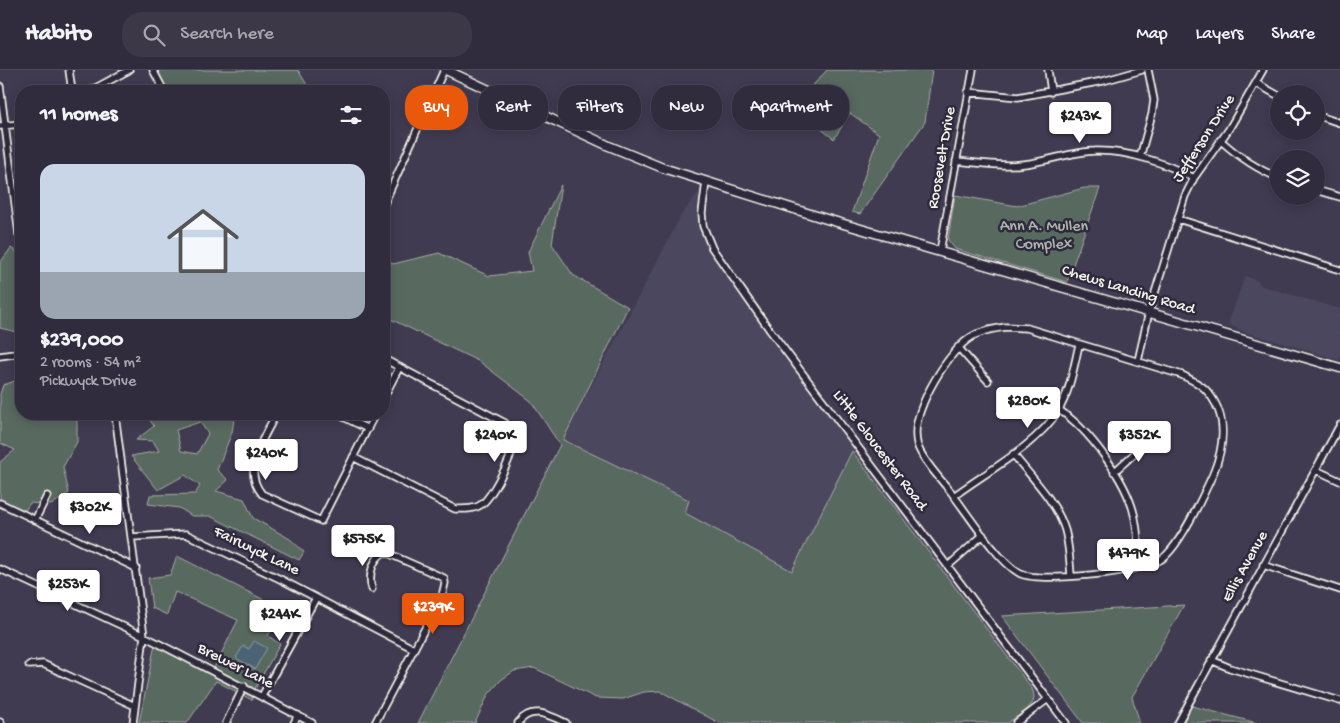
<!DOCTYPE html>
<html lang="en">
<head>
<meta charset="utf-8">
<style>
	:root { --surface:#302c3d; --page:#3c3848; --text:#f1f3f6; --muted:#a8a7b0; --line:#4b4857; --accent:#ea580c }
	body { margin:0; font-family:"Gochi Hand",sans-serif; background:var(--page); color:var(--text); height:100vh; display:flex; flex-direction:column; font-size:19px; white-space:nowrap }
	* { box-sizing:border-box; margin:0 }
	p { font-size:16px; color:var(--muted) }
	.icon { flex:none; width:28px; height:28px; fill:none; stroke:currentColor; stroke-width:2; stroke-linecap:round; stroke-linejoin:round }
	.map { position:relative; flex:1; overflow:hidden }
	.panel { position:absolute; left:15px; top:15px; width:375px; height:335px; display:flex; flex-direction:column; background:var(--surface); border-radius:20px; box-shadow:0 2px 12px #0003,0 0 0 1px var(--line) }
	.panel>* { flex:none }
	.hud { position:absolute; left:405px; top:15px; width:475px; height:45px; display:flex; gap:10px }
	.fabs { position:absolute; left:1270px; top:15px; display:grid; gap:10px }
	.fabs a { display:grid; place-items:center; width:55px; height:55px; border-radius:50%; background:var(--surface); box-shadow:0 2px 12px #0003,0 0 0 1px var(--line); font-size:25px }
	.price { position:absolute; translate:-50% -42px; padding:0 11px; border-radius:5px; background:#fff; color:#222; font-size:16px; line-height:32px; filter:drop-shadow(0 1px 2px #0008) }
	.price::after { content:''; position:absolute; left:50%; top:30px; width:15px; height:11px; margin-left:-8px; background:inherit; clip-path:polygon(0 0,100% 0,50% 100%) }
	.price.active { background:var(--accent); color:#fff }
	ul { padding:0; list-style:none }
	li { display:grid; align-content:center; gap:10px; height:265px; padding:0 25px }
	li+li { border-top:1px solid var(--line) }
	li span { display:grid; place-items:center; height:155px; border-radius:15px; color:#555 }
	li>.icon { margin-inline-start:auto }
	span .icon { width:90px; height:90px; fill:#fffc; stroke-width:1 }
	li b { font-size:21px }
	h2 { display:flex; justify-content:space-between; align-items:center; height:60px; padding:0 25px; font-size:21px }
	.chip { padding:0 18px; border-radius:20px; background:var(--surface); box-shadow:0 2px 12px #0003,0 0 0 1px var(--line); font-size:18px; line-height:45px }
	.chip.active { background:var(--accent); color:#fff }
	header { display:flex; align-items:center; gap:30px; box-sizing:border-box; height:70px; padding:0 25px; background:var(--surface); border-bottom:1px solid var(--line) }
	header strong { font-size:24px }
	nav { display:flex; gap:28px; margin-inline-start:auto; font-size:18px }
	.search { width:350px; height:45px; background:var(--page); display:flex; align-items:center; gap:12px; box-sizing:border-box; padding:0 18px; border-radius:20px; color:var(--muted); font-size:19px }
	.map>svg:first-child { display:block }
</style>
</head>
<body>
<header>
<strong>Habito</strong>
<div class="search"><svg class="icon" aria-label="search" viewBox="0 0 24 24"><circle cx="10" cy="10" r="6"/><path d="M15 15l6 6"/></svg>Search here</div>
<nav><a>Map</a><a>Layers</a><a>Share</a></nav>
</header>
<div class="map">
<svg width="1340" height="653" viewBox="0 0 1340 653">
	<rect width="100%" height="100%" fill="#403b51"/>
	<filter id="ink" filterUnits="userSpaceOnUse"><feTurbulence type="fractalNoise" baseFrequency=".02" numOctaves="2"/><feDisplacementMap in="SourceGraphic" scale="10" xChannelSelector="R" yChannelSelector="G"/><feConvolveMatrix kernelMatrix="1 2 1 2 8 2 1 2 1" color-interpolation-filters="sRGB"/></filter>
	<g filter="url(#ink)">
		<!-- built -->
		<path fill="#4b475f" d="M706,112l-3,44 9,22 336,451 -32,24h-202l-314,-164 182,-345z
			M1245,206l13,5 4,5 78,23v51l-95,-28 -17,-8z"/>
		<!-- green -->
		<path fill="#596960" stroke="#a6ada4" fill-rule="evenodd" d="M153,0h145l9,15 -12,6h-131z
			M827,0h105l-7,52 -65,92 -8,-2 27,-78 -29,-21 -16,26 -41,-32z
			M561,115l-9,59 21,31 55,32 -65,133 126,60 -4,13 107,58 60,-120 180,238c8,17 -12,24 -24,34h-289l-59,-32 -16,1 -21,7 -27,-1 -62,-30 -20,3 -13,9 -13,15 -13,28h-57l142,-278 -29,-44 -51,-39 -96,-46v-57l9,5 46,-11 50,23 43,-5 -4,-19z
			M1084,118h16l-33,94 -112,-33 -7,-9 7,-45 62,11z
			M11,178l10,7v78l-21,-5v-65z
			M21,309v35h56v28l-14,25 6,26 -18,12 -21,-2 -6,9 -24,-12v-38l15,-12 -15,-7v-49l3,-9z
			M145,344h90l-3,18 -15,38 11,10 -12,11 28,8 9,19 37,21 14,13 -5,8 -89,-44h-18l-13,-8 -31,-4 2,-9 45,-1 5,-8 -15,-11 -27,15 -27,-34 28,-5 -6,-10 -17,-1 18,-14zM200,352l8,12 -11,20 -16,-3 -5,-21z
			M177,486l105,53 -14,27 12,8 -24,43 -4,13 -36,-19 -29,42h-48l16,-79 58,26 25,-50 -63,-28 -8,23 -15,-7 -4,-30 22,-3z
			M1184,535l-52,92 8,26h-57l-81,-107z
			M1188,635l69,18h-81z"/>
		<!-- water -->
		<path fill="#4b6375" stroke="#8f9ca3" d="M254,571l13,7 -12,21 -19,-11 7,-12 6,3z"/>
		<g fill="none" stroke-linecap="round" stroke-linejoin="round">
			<defs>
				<path id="minor" d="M69,0l3,21
					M153,0l11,21
					M1048,0l3,22
					M1256,13l23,13
					M0,16l19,149
					M90,21l39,-21
					M968,22l50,5 85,-16 39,-11
					M1316,45l24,8
					M0,56l21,-2
					M1220,70c18,16 36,29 59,38
					M1140,87l12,-43 2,-14 -6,-30
					M956,91c23,2 46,6 68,3 22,-2 50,-13 71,-13 33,-1 70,12 99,27
					M706,112l-4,31 1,13 9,22 57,81 297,394
					M1316,120l24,7
					M384,134l60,-134
					M1178,149l162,51
					M940,181l33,-181
					M1005,257l22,1 155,47c7,4 17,8 23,14 23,24 20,56 8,85 -9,20 -33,71 -50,84 -15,14 -127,26 -144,15 -22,-13 -51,-59 -68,-81 -10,-12 -22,-25 -30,-39 -3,-5 -5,-13 -5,-18 -2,-27 33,-86 57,-99 10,-6 21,-7 32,-9z
					M958,277l30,34
					M0,286l21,-3
					M1138,291l11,-49 36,-116 9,-18 35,-49 34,-59
					M384,327l15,-29
					M1059,340c29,18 67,70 75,104 4,17 5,35 6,53
					M115,344l29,222 -11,87
					M276,344c-12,24 -35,55 -14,80l59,27 54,-107
					M337,344l31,15
					M1013,384c18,23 43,47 52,76 4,15 5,31 6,46
					M353,387l102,52c9,0 19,1 27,-5 10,-8 30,-46 31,-59 0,-8 -4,-15 -8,-22l-121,-64
					M1316,400l24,11
					M1114,402l21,-19 8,-16
					M954,426c32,-24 83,-51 104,-85 12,-19 16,-45 21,-66
					M0,433l136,65
					M35,450l12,-24
					M132,467l54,-3 94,45 134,70
					M1263,495l77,25
					M948,496l35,-31
					M0,499l144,67 168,87
					M372,519c-4,-12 0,-31 13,-37l59,26 1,5 -3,13 -67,127
					M1211,590l19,8 110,33
					M29,595l14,-1 92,42
					M262,626l54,-98
					M0,652l1,1
					M226,653l18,-37
					M294,653l4,-8
					M518,653c13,-18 31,-8 48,0
					M1016,653l32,-24
					M1178,653l162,-298"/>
				<path id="major" d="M446,0l163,76 54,22 160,50 517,150"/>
			</defs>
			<!-- minor casing -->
			<use href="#minor" stroke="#f4f1e8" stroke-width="9"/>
			<!-- major casing -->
			<use href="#major" stroke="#f4f1e8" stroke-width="11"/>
			<!-- minor -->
			<use href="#minor" stroke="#2f2a3d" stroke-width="5.5"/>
			<!-- major -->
			<use href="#major" stroke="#2f2a3d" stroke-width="8"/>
		</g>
	</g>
	<g text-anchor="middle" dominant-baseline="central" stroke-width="5" stroke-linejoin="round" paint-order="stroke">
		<!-- street labels -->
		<g font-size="16" fill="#f4f1e8" stroke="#2f2a3d">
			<text transform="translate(1205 69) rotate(-57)">Jefferson Drive</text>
			<text transform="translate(943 88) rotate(-80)">Roosevelt Drive</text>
			<text transform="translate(1128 221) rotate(17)">Chews Landing Road</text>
			<text transform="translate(879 381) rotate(53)">Little Gloucester Road</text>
			<text transform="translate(256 482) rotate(26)">Fairwyck Lane</text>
			<text transform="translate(1246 497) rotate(-61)">Ellis Avenue</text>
			<text transform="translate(235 597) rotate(27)">Brewer Lane</text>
		</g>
		<!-- park labels -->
		<g font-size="16" fill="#aeb4ab" stroke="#2f2a3d">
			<text x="1044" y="157">Ann A. Mullen<tspan x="1044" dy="18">Complex</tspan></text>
		</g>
	</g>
</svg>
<div class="fabs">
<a><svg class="icon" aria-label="locate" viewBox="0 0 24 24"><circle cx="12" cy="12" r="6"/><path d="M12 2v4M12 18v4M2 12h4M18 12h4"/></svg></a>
<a><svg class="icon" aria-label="layers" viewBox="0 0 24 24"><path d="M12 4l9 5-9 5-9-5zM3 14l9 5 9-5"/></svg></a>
</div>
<b class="price" style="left:1080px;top:74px">$243K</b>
<b class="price" style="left:1028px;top:359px">$280K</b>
<b class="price" style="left:495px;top:393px">$240K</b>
<b class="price" style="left:1139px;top:393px">$352K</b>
<b class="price" style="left:266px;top:411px">$240K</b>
<b class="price" style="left:90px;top:465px">$302K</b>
<b class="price" style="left:363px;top:497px">$575K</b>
<b class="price" style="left:1128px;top:511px">$479K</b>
<b class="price" style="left:68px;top:542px">$253K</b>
<b class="price active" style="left:433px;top:565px">$239K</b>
<b class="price" style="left:280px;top:572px">$244K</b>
<div class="hud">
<a class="chip active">Buy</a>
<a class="chip">Rent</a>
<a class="chip">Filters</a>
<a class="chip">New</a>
<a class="chip">Apartment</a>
</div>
<section class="panel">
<h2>11 homes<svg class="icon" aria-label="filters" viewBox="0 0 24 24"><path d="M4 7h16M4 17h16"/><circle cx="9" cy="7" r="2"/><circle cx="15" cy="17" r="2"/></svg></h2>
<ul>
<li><span style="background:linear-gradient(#c9d6e8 70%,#9aa5b1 0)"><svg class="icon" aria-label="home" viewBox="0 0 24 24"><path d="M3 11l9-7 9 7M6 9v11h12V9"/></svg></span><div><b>$239,000</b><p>2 rooms · 54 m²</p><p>Pickwyck Drive</p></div></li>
</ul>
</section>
</div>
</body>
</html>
